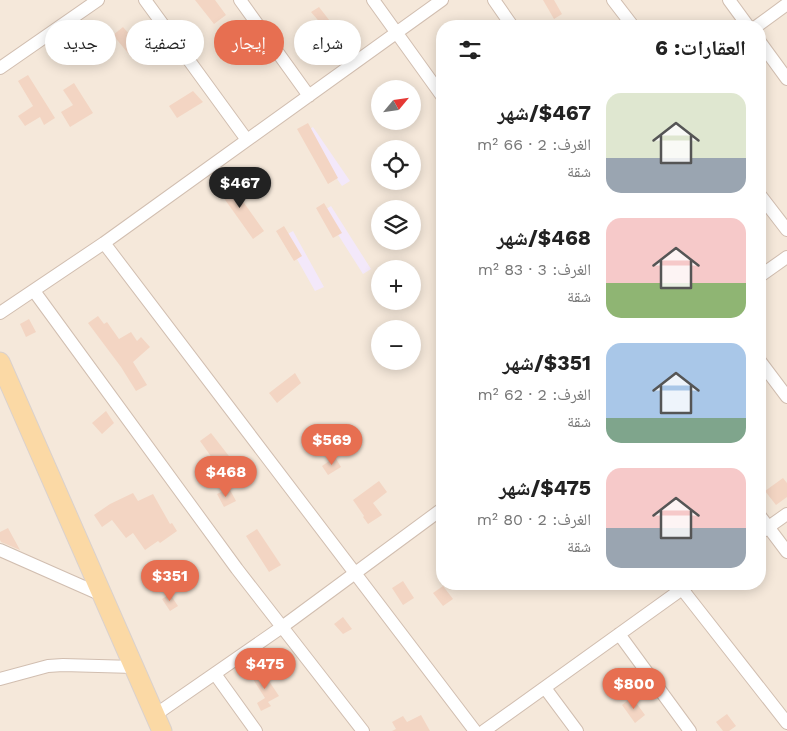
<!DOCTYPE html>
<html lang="ar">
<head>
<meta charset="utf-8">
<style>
	:root { --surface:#fff; --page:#f6f6f6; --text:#222; --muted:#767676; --accent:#e76f51 }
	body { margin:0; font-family:"Work Sans","Noto Naskh Arabic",sans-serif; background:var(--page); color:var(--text); direction:rtl; height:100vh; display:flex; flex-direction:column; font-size:19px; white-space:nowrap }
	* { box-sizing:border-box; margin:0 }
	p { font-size:16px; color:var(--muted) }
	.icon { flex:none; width:28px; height:28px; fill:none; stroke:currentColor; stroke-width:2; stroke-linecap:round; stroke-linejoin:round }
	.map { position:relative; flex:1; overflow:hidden; direction:ltr }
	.sheet { position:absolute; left:436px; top:20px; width:330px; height:570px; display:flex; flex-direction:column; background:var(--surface); border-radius:20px; box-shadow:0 2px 12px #0003; direction:rtl }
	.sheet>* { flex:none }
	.banner { position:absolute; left:15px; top:20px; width:346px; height:45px; direction:rtl; display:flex; gap:10px }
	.needle { width:32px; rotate:61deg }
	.fabs { position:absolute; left:371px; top:80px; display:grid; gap:10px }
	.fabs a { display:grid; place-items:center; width:50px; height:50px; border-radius:50%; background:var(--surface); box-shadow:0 2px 12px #0003; font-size:25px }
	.price { position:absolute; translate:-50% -42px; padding:0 11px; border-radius:18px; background:var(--accent); color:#fff; font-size:16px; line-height:32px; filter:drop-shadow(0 1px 2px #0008) }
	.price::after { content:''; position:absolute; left:50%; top:30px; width:15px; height:11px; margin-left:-8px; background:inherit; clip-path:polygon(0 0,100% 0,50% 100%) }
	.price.current { background:#222; color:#fff }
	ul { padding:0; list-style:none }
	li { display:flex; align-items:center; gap:15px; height:125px; padding:0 20px }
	li span { display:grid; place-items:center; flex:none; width:140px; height:100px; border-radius:15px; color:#555 }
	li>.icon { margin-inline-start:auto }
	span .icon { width:60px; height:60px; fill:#fffc; stroke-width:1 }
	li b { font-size:21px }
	h2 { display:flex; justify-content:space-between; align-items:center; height:60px; padding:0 20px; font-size:21px }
	.pill { padding:0 18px; border-radius:22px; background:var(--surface); box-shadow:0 2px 12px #0003; font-size:18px; line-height:45px }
	.pill.current { background:var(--accent); color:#fff }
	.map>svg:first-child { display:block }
</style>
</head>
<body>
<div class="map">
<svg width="787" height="731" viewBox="0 0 787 731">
	<rect width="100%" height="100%" fill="#fdf6ec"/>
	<!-- residential -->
	<path fill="#f5e8da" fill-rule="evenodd" d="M0,0h787v731h-787zM442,26h318v558h-318zM380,89h32v32h-32zM380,149h32v32h-32zM380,209h32v32h-32zM380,269h32v32h-32zM380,329h32v32h-32z"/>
	<!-- education -->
	<path fill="#f3e8fa" d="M313,127l37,54 -8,5 -37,-53z
		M331,206l40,63 -8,5 -40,-63z
		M293,231l31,56 -9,4 -31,-55z"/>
	<!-- building -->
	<path fill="#f3d5c3" d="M195,0h20l11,15 -12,9z
		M543,0h11l8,14 -8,5z
		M319,7l21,27 -6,5 -23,-27z
		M123,27l7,8 1,-1 12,15 -11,9 -19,-23z
		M28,75l27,43 -11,7 -4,-8 -15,9 -7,-10 15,-10 -15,-25z
		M74,83l19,30 -23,14 -9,-15 12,-7 -10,-15z
		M193,91l10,11 -26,16 -8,-12z
		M308,123l30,55 -10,6 -31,-55z
		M227,179l37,52 -11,8 -37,-52z
		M324,203l18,30 -9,5 -17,-30z
		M284,226l18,30 -8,5 -18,-30z
		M98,316l6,8 3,-2 12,17 12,-7 6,9 4,-4 9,10 -17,15 14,23 -11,6 -15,-24 -33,-44z
		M29,319l7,13 -10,5 -6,-13z
		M295,373l6,10 -24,20 -8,-10z
		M106,411l8,12 -12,11 -10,-11z
		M211,433l21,27 -12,9 -20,-28z
		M335,457l6,10 -13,8 -6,-9z
		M783,478l4,5v14l-11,8 -11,-14z
		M379,481l8,11 -14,11 9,12 -14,9 -5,-7 1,-1 -11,-16z
		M229,488l7,13 -12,6 -7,-13z
		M133,493l5,8 15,-7 17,30 2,-1 5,8 -17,12 -2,-2 -13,9 -12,-17 -7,5 -14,-18 -10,7 -8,-12 16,-11z
		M8,528l12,22 -19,-8 -1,-2v-8z
		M257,529l24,36 -12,7 -23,-36z
		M403,581l11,17 -11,7 -11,-17z
		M443,586l10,13 -10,7 -10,-13z
		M170,594l8,12 -8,5 -8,-12z
		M343,617l9,12 -9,5 -9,-10z
		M261,669l18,27 -11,6 3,4 -10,5 -4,-8 8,-5 -14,-22z
		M632,697l13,18 -10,8 -13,-18z
		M727,714l9,12 -7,5h-6l-7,-9z
		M421,715l9,16h-38l4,-2 -4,-7 11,-6 4,6z"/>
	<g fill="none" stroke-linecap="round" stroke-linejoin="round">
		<defs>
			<path id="minor" d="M145,0l102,140
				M240,0l69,96
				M373,0l69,96
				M494,0l18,26
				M613,0l20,26
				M729,0l19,26
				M757,26l30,-22
				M760,42l27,37
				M0,68l98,-68
				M760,195l27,35
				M104,243l371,488
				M760,276l27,-19
				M34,291l203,278 126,162
				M0,313l104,-70 338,-243
				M760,361l27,36
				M760,516l27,36
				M760,533l27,-19
				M0,550l102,45
				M682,589l105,134
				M619,634l71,97
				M215,674l41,57
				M0,679l48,-13 15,-1 71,2
				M545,688l32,43
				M155,715l127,-88 160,-118
				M484,731l205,-147"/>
			<path id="primary" d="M0,362l162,369"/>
		</defs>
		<!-- minor casing -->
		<use href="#minor" stroke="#d1beb0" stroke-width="14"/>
		<!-- primary casing -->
		<use href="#primary" stroke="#dad1cd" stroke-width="21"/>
		<!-- minor -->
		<use href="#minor" stroke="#fff" stroke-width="12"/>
		<!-- primary -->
		<use href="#primary" stroke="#fbd9a5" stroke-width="19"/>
	</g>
</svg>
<div class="fabs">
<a><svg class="needle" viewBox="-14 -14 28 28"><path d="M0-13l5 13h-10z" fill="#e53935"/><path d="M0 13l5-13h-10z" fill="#767676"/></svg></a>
<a><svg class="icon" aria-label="locate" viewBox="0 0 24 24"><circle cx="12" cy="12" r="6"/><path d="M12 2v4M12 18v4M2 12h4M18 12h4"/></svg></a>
<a><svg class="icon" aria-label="layers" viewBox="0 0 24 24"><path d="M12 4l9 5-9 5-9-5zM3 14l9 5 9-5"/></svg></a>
<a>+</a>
<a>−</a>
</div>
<b class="price current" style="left:240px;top:209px">$467</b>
<b class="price" style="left:332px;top:466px">$569</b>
<b class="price" style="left:226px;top:498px">$468</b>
<b class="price" style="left:170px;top:602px">$351</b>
<b class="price" style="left:265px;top:690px">$475</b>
<b class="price" style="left:634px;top:710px">$800</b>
<div class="banner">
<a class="pill">شراء</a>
<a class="pill current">إيجار</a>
<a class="pill">تصفية</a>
<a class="pill">جديد</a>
</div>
<section class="sheet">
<h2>العقارات: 6<svg class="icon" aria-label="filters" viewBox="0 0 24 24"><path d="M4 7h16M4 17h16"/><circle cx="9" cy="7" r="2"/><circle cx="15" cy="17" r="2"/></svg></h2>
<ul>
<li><span style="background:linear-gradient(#dfe7d0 65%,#9aa5b1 0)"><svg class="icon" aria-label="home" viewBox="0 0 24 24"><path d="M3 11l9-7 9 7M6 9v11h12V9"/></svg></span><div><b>$467/شهر</b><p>الغرف: 2 · 66 m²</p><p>شقة</p></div></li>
<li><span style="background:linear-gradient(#f6c9c9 65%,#8fb573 0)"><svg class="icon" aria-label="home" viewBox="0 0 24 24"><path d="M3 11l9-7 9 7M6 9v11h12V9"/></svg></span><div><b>$468/شهر</b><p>الغرف: 3 · 83 m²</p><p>شقة</p></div></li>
<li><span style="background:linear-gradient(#a9c7e8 75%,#7fa58c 0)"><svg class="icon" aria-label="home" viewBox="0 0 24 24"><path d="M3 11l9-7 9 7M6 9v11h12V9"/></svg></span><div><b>$351/شهر</b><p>الغرف: 2 · 62 m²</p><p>شقة</p></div></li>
<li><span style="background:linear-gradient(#f6c9c9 60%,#9aa5b1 0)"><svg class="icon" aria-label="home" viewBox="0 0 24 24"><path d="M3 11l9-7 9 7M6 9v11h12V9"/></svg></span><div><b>$475/شهر</b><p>الغرف: 2 · 80 m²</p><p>شقة</p></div></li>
</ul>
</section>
</div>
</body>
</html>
